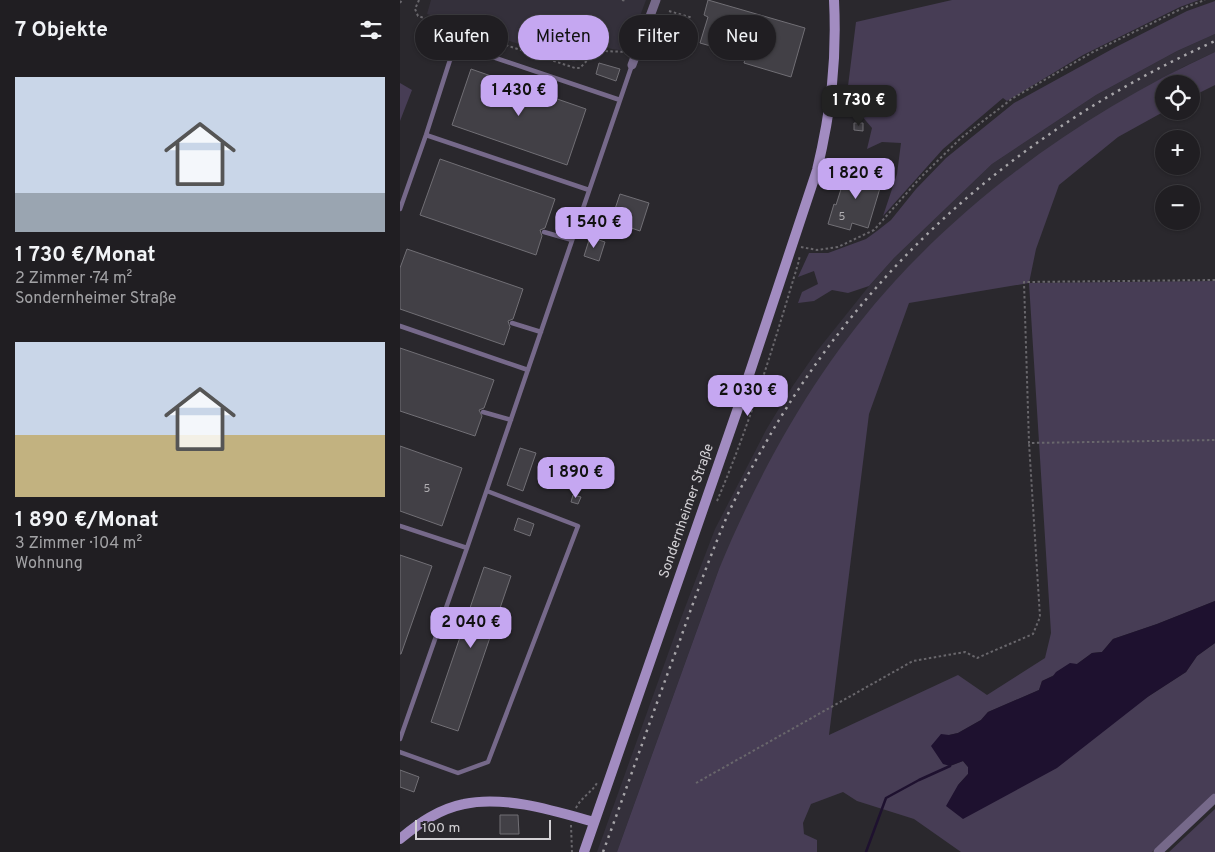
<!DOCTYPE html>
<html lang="de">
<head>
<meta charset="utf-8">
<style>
	:root { --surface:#201e22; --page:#28272a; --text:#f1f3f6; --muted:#a2a2a5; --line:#3d3c40; --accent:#c5a7f1 }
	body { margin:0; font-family:Overpass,sans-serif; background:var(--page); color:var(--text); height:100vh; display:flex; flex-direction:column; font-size:19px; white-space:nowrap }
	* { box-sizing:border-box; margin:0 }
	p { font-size:16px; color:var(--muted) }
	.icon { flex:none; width:28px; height:28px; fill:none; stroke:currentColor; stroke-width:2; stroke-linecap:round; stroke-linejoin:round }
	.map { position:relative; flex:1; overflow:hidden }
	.side { display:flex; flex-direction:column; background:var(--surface); width:400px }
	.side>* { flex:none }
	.guide { position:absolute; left:15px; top:15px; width:475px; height:45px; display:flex; gap:10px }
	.buttons { position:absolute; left:755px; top:75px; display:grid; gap:10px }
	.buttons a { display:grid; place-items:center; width:45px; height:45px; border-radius:50%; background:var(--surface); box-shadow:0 1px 4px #0004,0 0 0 1px var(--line); font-size:25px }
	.scale { position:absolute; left:15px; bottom:12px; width:136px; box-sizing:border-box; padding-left:5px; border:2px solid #d3d1d5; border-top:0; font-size:14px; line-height:18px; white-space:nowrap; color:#d3d1d5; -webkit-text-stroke:4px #2a282d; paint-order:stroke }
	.price { position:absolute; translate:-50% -42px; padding:0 11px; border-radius:10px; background:var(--accent); color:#111; font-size:16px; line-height:32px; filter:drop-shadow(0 1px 2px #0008) }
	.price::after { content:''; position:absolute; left:50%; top:30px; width:15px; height:11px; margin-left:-8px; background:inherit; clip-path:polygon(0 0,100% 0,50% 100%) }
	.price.current { background:#222; color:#fff }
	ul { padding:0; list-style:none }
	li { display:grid; align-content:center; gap:10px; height:265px; padding:0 15px }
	li span { display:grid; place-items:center; height:155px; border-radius:0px; color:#555 }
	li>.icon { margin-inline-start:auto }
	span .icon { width:90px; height:90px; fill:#fffc; stroke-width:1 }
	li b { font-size:21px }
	h2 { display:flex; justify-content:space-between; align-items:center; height:60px; padding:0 15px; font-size:21px }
	.chip { padding:0 18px; border-radius:22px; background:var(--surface); box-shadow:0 1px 4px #0004,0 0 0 1px var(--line); font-size:18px; line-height:45px }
	.chip.current { background:var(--accent); color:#111 }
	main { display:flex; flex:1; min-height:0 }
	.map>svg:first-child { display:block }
</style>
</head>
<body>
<main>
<section class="side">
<h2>7 Objekte<svg class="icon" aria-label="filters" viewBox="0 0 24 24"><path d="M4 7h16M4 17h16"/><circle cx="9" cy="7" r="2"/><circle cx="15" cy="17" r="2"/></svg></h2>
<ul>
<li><span style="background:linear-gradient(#c9d6e8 75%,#9aa5b1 0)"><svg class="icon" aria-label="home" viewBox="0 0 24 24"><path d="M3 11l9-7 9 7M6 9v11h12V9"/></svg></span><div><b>1 730 €/Monat</b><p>2 Zimmer · 74 m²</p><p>Sondernheimer Straße</p></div></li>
<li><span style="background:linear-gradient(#c9d6e8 60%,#c2b280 0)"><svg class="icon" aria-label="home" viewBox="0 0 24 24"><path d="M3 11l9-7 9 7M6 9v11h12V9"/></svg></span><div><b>1 890 €/Monat</b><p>3 Zimmer · 104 m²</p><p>Wohnung</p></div></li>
</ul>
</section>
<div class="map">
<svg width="815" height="852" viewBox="0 0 815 852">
	<rect width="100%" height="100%" fill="#2a282d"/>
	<!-- built -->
	<path fill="#34303b" d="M31,0h215l-19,51 -15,-2 -20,-5 -4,11 -14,7 -147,-48z
		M815,34v18l-32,15 -171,107 -52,44 -33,30 -61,67 -33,44 -31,48 -83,162 -102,283h-20l81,-226 37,-97 51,-99 26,-43 25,-36 52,-65 25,-28 98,-94 104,-69 81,-44z"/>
	<!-- green -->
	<path fill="#473d55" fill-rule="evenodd" d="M552,0h247l-19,7 -97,48 -76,46 -4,-3 -60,51 -60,67 14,-42 4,-31 -19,-1 -15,7 5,-21 -22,-26 -2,-16 8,-64z
		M815,1v33l-38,17 -81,44 -104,69 -98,94 -25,28 -21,7 -16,-3 -18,11 -16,2 4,-11 16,-8 -4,-13 -16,6 11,-24h19l38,-14 11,-8 14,-11 25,-31 30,-31 68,-55 100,-55 73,-37z
		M815,52v33l-24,12v-13h-27v27h1l-47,26 -59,48 -23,64 -7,34 186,-2v320l-58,23 -44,15 -11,13 -10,1 -15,11 -35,17 -3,9 -51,22 -7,8 -23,13 -9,2 1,31 13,-5 5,6v7l-10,11 191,-89 37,-24 11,-16 18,-13v150l-63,59h-191l-47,-33 -57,-18 -14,-9 -32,12 -8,19 1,11 13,6v12h-200l102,-283c43,-104 100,-205 176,-288 89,-97 201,-174 320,-229zM629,283l22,350 -6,25 -58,37 -29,-20 -129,60 40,-321 40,-111z
		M0,83l12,7 -12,31z
		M815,809v43h-46z"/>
	<!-- water -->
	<path fill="#1e112f" d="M815,601v42l-18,13 -11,16 -37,24 -92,72 -94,51 -17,-13 12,-21 10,-11v-7l-5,-6 -13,5 -7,-2 -12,-18 10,-12 8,1 9,-2 23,-13 7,-8 51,-22 3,-9 11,-5 3,-4 14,-9 7,1 15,-11 10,-1 11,-13 44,-15z"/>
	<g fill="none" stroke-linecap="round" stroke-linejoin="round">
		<!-- stream -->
		<path stroke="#1e112f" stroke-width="2.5" d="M466,852l20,-54 33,-18 31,-14"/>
	</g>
	<!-- building -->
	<path fill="#424046" stroke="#716f75" d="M308,0l97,28 -14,49 -47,-14 2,-7 -46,-13 8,-26 -4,-2z
		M199,63l21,6 -4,12 -20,-7z
		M71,69l115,40 -19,56 -115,-40z
		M454,123h9v8l-9,-1z
		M40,159l115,40 -10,29 -5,2 2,6 -6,19 -116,-40z
		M448,167l35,11 -15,50 -16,-5 -2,7 -22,-6 6,-20 2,1z
		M220,194l29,9 -9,28 -29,-10z
		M190,237l15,5 -6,19 -15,-5z
		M7,249l116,40 -10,30 -5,2 2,6 -6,18 -104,-36v-41z
		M0,348l94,32 -10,28 -5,2 3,6 -7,20 -75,-25z
		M0,446l62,22 -20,58 -42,-15z
		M120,448l16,5 -13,38 -16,-6z
		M173,495l8,2 -3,7 -7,-2z
		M118,518l16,6 -4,12 -16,-6z
		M0,555l32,11 -31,88h-1z
		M84,567l27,9 -53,155 -27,-9z
		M0,770l19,7 -5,15 -14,-5z
		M100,815h18l1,19h-19z"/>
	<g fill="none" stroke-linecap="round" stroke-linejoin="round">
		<!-- path -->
		<path stroke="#69676c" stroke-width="2" stroke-dasharray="2.5 2.5" stroke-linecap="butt" d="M19,0l-4,9 3,7 157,52h5l14,-15 8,-2 27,1
			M222,0l4,1
			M0,3l2,-3
			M269,11l24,7
			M401,247l16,3 21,-3 36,-17 47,-53 40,-39 52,-40 80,-46 90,-44 22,-8
			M815,280l-191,2 5,161 186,-3
			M317,501c33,-77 57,-157 81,-237l2,-9
			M296,783l217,-122 52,-9 12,6 56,-24 7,-17 -11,-174
			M176,808c5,-11 17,-16 22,-27
			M171,825l1,27"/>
		<!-- service -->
		<path stroke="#76698a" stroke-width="4.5" d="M26,135l163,55
			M0,209l26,-74 24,-75c9,-8 15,-10 28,-8l142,48
			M144,232l28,8
			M112,323l29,9
			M0,326l128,44
			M83,412l28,8
			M0,526l67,22 -67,191
			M67,548l165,-483
			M0,752l58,21 30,-11 90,-236 -91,-35"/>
		<!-- minor -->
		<path stroke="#76698a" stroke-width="9" d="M232,65l24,-65
			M758,852l57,-54"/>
		<!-- secondary -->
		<path stroke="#a28cc1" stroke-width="10" d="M0,839c19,-16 39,-30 64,-35 40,-9 91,7 130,18
			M184,852l153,-441 80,-241c14,-59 20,-109 17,-170"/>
		<!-- rail -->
		<path stroke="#a7a5a9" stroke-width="2.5" stroke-dasharray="2.5 5" stroke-linecap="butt" d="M203,852c26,-70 50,-140 76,-209 15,-43 31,-87 49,-129 13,-28 29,-56 45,-84 105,-177 255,-304 442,-389"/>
	</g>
	<g text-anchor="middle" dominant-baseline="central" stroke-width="5" stroke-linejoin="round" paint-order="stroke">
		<!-- number labels -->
		<g font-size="11" fill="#afadb1">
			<text x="442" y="217">5</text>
			<text x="27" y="489">5</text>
		</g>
		<!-- street labels -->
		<g font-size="14" fill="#d3d1d5" stroke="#2a282d">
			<text transform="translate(287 511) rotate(-71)">Sondernheimer Straße</text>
		</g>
	</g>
</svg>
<div class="buttons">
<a><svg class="icon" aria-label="locate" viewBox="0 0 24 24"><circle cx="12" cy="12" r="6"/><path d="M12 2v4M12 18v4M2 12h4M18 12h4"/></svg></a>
<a>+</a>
<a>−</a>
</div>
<div class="scale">100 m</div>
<b class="price" style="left:119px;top:117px">1 430 €</b>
<b class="price current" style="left:459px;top:127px">1 730 €</b>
<b class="price" style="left:456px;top:200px">1 820 €</b>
<b class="price" style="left:194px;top:249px">1 540 €</b>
<b class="price" style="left:348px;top:417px">2 030 €</b>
<b class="price" style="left:176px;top:499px">1 890 €</b>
<b class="price" style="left:71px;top:649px">2 040 €</b>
<div class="guide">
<a class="chip">Kaufen</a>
<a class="chip current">Mieten</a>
<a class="chip">Filter</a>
<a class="chip">Neu</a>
</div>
</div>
</main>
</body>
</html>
